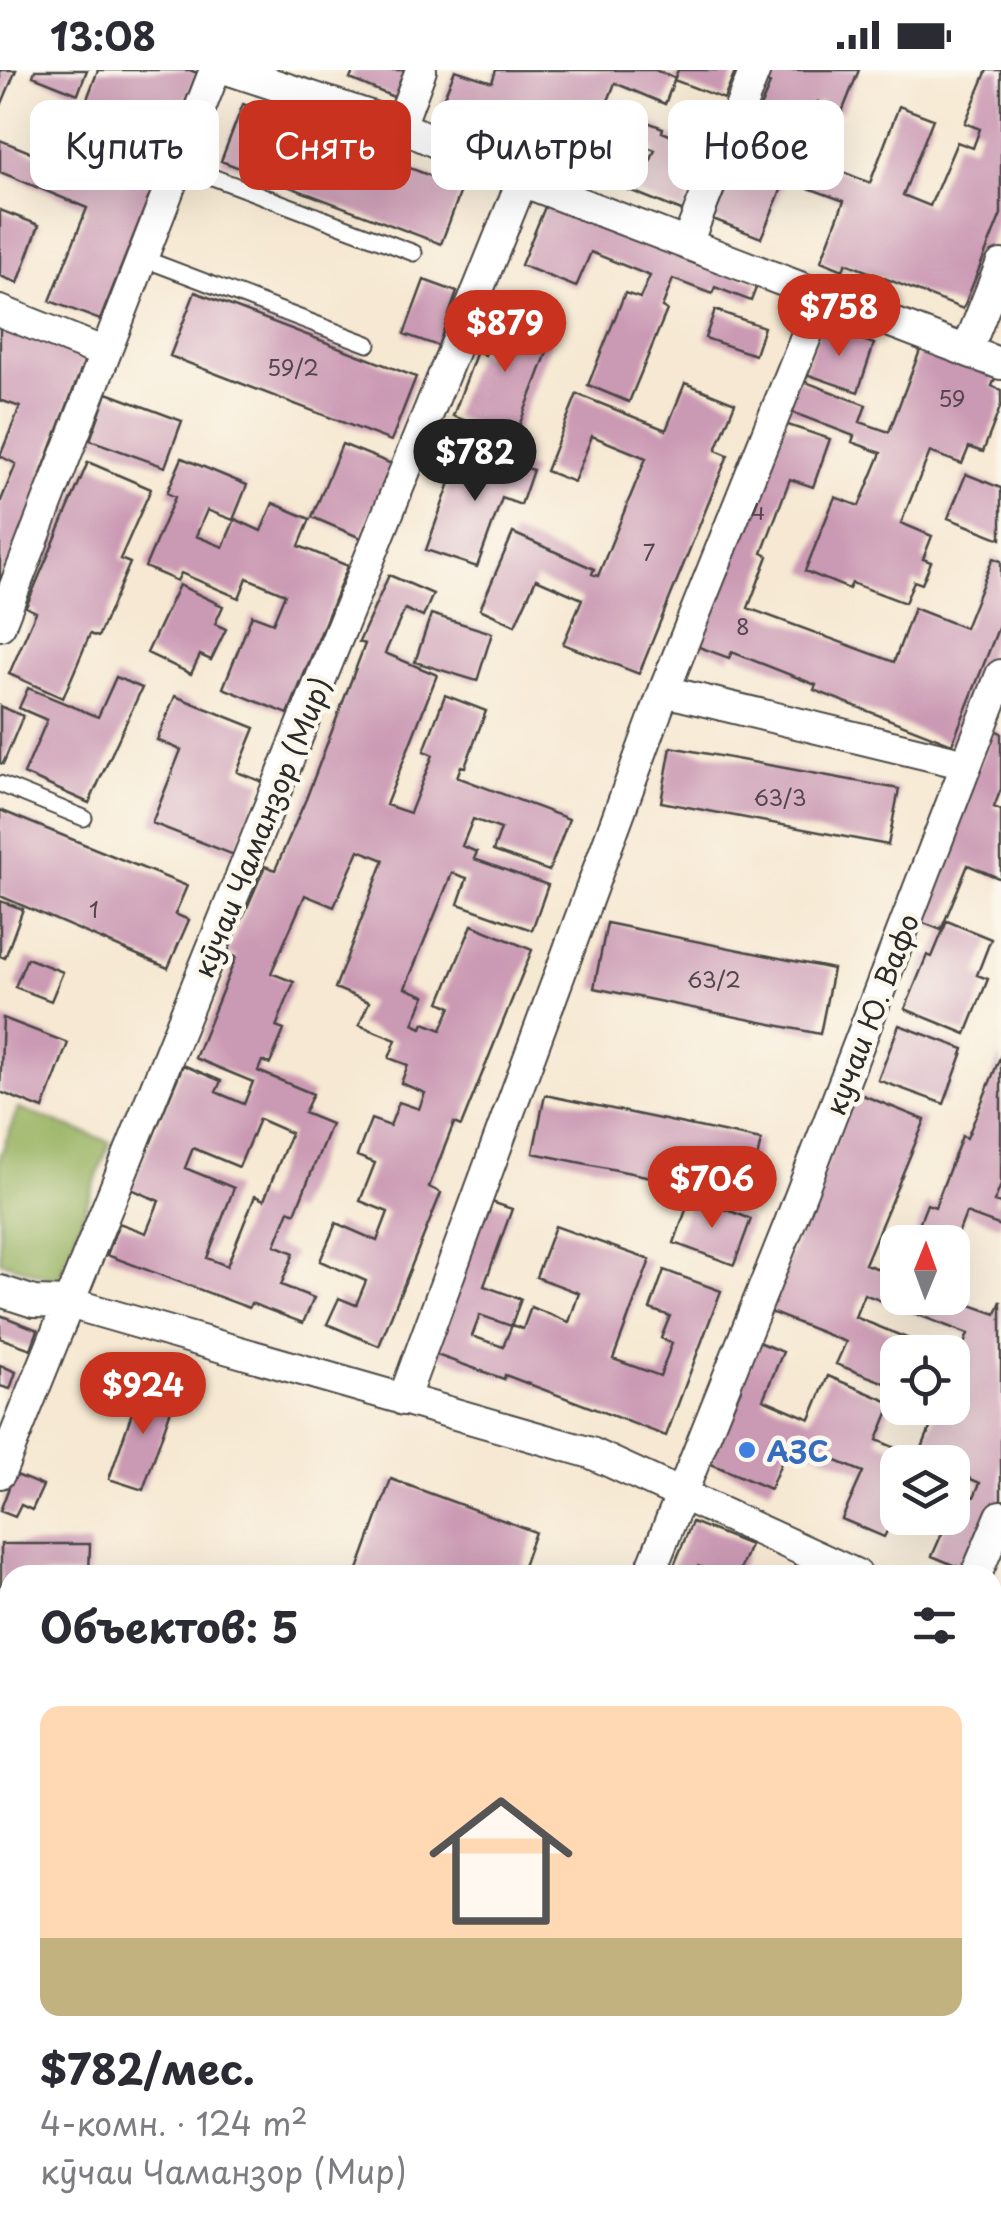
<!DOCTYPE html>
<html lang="ru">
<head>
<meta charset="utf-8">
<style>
	:root { --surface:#fff; --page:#f2f2f3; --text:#2b2b33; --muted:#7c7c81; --line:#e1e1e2; --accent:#c8321e }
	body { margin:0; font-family:"Playpen Sans",sans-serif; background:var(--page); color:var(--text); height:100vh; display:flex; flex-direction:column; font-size:38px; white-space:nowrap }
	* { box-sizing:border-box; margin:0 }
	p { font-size:32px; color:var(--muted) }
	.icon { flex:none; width:55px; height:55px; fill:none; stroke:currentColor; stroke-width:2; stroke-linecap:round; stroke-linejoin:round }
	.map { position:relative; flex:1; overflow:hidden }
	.sheet { position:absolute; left:0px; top:1495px; width:1002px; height:670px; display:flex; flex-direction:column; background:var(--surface); border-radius:30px 30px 0 0; box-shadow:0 10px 40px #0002 }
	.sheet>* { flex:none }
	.hud { position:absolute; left:30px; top:30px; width:942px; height:90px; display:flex; gap:20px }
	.needle { width:65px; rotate:1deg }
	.fabs { position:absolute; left:880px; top:1155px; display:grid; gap:20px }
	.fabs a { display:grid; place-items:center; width:90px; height:90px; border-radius:20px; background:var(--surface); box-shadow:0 10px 40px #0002; font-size:50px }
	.price { position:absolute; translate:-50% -85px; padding:0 22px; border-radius:35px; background:var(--accent); color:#fff; font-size:32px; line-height:65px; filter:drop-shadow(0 2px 5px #0008) }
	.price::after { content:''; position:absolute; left:50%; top:60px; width:30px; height:22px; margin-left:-15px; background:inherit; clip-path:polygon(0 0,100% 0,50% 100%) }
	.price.current { background:#222; color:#fff }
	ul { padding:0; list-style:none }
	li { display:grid; align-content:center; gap:20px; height:530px; padding:0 40px }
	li+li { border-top:2px solid var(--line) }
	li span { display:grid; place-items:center; height:310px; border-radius:20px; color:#555 }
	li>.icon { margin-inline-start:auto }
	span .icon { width:180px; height:180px; fill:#fffc; stroke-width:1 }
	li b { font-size:42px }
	h2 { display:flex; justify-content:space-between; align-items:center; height:120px; padding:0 40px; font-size:42px }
	.tag { padding:0 35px; border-radius:20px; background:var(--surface); box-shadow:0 10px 40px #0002; font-size:35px; line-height:90px }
	.tag.current { background:var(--accent); color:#fff }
	.status { display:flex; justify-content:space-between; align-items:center; height:70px; padding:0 50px; background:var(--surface); direction:ltr }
	.status svg { height:28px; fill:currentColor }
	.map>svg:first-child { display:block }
</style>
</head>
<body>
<div class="status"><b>13:08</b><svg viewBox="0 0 49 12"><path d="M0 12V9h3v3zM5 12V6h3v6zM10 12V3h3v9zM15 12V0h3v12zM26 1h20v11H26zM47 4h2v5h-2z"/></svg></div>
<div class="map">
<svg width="1001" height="2165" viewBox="0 0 1001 2165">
	<rect width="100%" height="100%" fill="#fbf7ec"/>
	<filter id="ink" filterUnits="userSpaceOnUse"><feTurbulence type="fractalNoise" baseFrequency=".01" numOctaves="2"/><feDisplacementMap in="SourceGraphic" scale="20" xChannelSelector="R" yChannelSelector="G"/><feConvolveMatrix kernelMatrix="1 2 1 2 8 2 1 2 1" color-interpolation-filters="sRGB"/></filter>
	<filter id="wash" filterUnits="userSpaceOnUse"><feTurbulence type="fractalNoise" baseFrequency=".0048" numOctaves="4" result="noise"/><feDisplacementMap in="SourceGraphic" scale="40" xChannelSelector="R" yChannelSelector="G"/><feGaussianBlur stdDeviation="2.25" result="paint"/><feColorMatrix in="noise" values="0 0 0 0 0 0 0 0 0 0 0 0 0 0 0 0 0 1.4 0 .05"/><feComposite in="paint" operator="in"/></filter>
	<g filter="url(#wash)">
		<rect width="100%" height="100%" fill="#f6e8d2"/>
		<!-- forest -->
		<path fill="#9cb667" stroke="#647049" stroke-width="2.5" d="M18,1038l92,34 -52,139 -58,-20v-104z"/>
		<g id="blocks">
			<!-- building -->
			<path fill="#ca99b3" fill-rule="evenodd" d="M0,0h16l-16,38z
				M35,0h52l-9,24 -45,-18z
				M98,0h92l7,3 -24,60 -62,-25 -18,43 64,26 -57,143 -50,-19 37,-93 -87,-36v-32l62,25z
				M354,0h59l-12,30 -51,-21z
				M455,0l37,12 4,-12h159l20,8 -10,26 -50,-21 -9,23 57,22 -1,4 30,12 -14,34 16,7 -10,27 -127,-51 2,-5 -120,-47zM573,49l82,31 -7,17 -80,-33z
				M678,0h58l-12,29 -50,-19z
				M767,0h92l-17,42 -24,-10 -57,136 -48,-19 57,-135 -7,-3z
				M987,0h14v144l-38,95 -117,-46 -3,7 -22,-9 23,-60 -41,-15 10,-26 57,23 29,-77 34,13 -30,76 27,11 27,-64 16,6 7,-19 -15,-6z
				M243,34l219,84 -21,56 -220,-83z
				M547,132l211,81 -7,18 -36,-14 -3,7 -39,-15 -11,28 5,3 -38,92 -41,-17 37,-92 15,5 10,-22 -59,-24 -15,35 -55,-22z
				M0,140l39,15 -21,58 -18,-7z
				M424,210l33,12 -19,54 -34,-12z
				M195,222l221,85 -25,64 -221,-85z
				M503,238l53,21 -42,110 -61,-23 24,-65 8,4z
				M715,240l49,17 -9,28 -50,-17z
				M0,245l89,34 -48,125 7,2 -48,112v-85l16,-39 -16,-8 20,-49 -20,-7z
				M820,255l54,19 -16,48 -55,-19z
				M922,275l75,28 -5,13 9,4v15l-18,47 -14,-5 -7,17 -32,-12 -29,71 31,13 -9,23 8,3 -9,22 -8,-3 -9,22 -53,-20 -3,6 -44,-18 30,-74 24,9 22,-53 -29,-11 2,-6 -73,-28 12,-31 73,28 -6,17 29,10z
				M685,313l50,20 -19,47 12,5 -89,219 -76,-30 19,-45 -46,-20 -21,46 -35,-16 33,-76 81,36 -2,5 6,2 48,-118 -54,-22 -18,46 -28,-11 31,-77 89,36z
				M107,323l75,28 -17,46 -75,-27z
				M785,354l45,15 -17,48 -23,-8 -28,74 6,3 -20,52 146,54 20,-54 51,20 28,-70 8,3v60l-49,123 -138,-54 2,-5 -84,-33 -3,6 -41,-15 67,-177 13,5z
				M342,374l50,20 -31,74 -49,-21z
				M463,376l70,24 -12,35 -19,-7 -25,69 -51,-17z
				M182,388l65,27 -14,35 -26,-10 -11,26 27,11 12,-28 26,12 12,-28 37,16 -11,27 49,20 -60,148 -65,-26 29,-73 21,8 12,-29 -38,-16 -8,20 -58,-25 -4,8 -32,-14 30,-70 -8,-4z
				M88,392l63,27 -31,70 10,4 -32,74 -8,-3 -27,64 -54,-24 27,-62 -10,-5z
				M966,404l35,14v51l-53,-21z
				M389,505l44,19 -10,23 -18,-8 -20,44 52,22 -51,130 24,8 23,-58 -9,-4 21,-56 41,16 -21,56 -4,-1 -4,11 112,42 -20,52 -56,-20 8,-22 -28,-10 -11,27 15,6 -3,7 74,26 -16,45 -74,-26 9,-26 -15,-5 -47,115 20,8 -12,28 9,4 2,-5 17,7 10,-23 -11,-5 32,-77 60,25 -71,176 -7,-3 -25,64 12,6 -62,153 -52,-22 12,-26 17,7 10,-24 -46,-20 16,-38 41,18 11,-29 -28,-11 15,-38 -18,-7 14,-37 19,7 9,-24 20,7 6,-16 -24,-10 7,-18 -19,-7 7,-18 -37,-15 10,-23 -34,-14 49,-128 -25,-10 -25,57 -29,-12 -34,78 23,9 -18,45 8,3 -14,34 -8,-3 -4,10 55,23 -9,19 27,11 -36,89 -6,-3 -14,35 19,8 -13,32 33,13 -11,25 -52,-20 -2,5 -142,-53 12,-32 27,10 13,-32 -28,-12 52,-124 38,16 -5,11 28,12 9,-22 -58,-24 41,-101 -9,-3 38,-88 10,4 31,-71 59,-155 -6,-2zM259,1049l32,14 -27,67 -9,-4 -28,70 -20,-8 27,-70 -49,-20 8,-20 46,19z
				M179,515l44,21 -8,18 11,5 -15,31 -11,-5 -9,19 -44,-21z
				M431,544l61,19 -15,48 -62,-19z
				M116,607l26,11 -53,115 -65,-29 23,-54 -28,-12 9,-20 70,29z
				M175,626l80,32 -18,44 26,10 -29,73 -82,-32 29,-73 -24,-10z
				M0,636l23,10 -20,48 -3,-1z
				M993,659l8,4v56l-7,18 7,3v69l-33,-14 -27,65 -25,-10z
				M671,677l228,42 -11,56 -227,-43z
				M0,740l187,76 -12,28 14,6 -21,48 -168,-72z
				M0,831l23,8 -18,49 -5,-2z
				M947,851l44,18 -14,36 11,4 -22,55 -61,-25 22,-54 5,2z
				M607,853l226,46 -13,65 -226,-46z
				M27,888l36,14 -12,29 -36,-14z
				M3,948l65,25 -25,66 -43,-17z
				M899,955l65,24 -20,55 -66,-24z
				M1001,985v130l-7,17 7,2v22l-35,-13 -11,29h-43l15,-38 8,3 27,-71 5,2z
				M855,1022l70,28 -60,144 33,12v22h53l45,16 5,-13v206l-28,66 -41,-17 12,-27 -27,-11h35v-30l22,9 6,-14 -28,-12v-9h-54v48l-14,27 -42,-18 21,-47 -73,-30 -20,47 -61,-26 32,-74 -5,-2 20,-46 27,11 -20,47 47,20 18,-43 64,27 -15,37 41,18 20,-50h14v-51l6,2 10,-25 -104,-40 -9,23 86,35h-43v36l-62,-24 10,-22 -78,-31z
				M545,1025l216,45 -12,57 -216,-44z
				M691,1126l60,23 -17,46 -60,-22z
				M483,1129l29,10 -28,77 37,13 -10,27 -31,-11 -8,21 31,11 9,-22 11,4 8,-22 38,15 10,-29 -43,-16 19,-51 95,34 -37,99 47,17 12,-33 -11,-5 9,-22 -20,-7 14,-39 57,21 -55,145 -161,-61 -1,4 -76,-27z
				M0,1245l38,15 -7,19 -31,-11z
				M0,1295l16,7 -6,17 -10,-3z
				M142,1314l34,11 -33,95 -34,-11z
				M14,1404l29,12 -11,24 -11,-5 -6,12 -15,-6z
				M391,1409l144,53 -15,43h-164z
				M692,1452l58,23 -12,30h-17l-23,-9 -4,9h-24z
				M1,1474h89l-1,31h-79v10h-9z
				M0,1623h10v61h-10z
				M992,1640l9,3v90l-9,-4z
				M0,1754h10v73h-10z
				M992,1786l9,3v112l-4,-2 -3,7 7,3v216l-9,-4z
				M0,1902h10v74h-10z
				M992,2147l9,3v15h-47l4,-10h34z
				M418,2155h81l-4,10h-81z
				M531,2155h59l10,4 -2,6h-71z
				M597,2155h119l-4,10h-91z
				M806,2155h117l-4,10h-87z"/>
		</g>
	</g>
	<g filter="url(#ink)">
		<use href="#blocks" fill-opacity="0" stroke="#494744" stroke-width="2.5"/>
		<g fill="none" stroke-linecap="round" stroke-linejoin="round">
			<defs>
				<path id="lane" d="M178,94l236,89
					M142,188l226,86
					M0,714l84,34"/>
				<path id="street" d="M230,0l170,56 122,55 479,183
					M400,56l21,-56
					M687,173l68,-173
					M0,241l105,42
					M967,281l34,-86
					M0,555l215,-555
					M664,621l302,73
					M0,1221l34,11 35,1 522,150 266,122
					M403,1330l261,-709 159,-397
					M0,1403l522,-1292
					M649,1505l140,-350 212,-550
					M976,1505l25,-59
					M992,1566l9,4
					M0,2141l10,-2
					M400,2165l4,-10
					M698,2165l4,-10"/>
			</defs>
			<!-- lane casing -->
			<use href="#lane" stroke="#494744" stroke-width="19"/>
			<!-- street casing -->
			<use href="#street" stroke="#494744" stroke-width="34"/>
			<!-- lane -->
			<use href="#lane" stroke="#fff" stroke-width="15"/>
			<!-- street -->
			<use href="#street" stroke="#fff" stroke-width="30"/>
		</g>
	</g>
	<!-- markers -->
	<circle fill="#3f7fe0" stroke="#fbf7ec" stroke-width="4" cx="747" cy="1380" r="10"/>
	<g text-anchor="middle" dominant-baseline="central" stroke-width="9" stroke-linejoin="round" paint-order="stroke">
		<!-- number labels -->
		<g font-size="22" fill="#53464d">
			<text x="293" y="296">59/2</text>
			<text x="952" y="327">59</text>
			<text x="758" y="440">4</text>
			<text x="649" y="481">7</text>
			<text x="743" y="555">8</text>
			<text x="780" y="726">63/3</text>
			<text x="94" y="838">1</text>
			<text x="714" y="908">63/2</text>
		</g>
		<!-- street labels -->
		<g font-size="28" fill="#2b2b2b" stroke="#fbf7ec">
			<text transform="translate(261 757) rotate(-68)">кӯчаи Чаманзор (Мир)</text>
			<text transform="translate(871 944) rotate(-69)">кучаи Ю. Вафо</text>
		</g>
		<!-- shop labels -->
		<g font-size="28" font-weight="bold" fill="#366cbe" stroke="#fbf7ec" text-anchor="start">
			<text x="767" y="1380">АЗС</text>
		</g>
	</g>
</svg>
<div class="fabs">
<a><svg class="needle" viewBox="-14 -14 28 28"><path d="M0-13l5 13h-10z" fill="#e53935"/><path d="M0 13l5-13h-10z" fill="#7c7c81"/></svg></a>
<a><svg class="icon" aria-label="locate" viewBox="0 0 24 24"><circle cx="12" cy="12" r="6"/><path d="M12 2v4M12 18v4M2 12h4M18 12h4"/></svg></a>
<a><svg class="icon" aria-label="layers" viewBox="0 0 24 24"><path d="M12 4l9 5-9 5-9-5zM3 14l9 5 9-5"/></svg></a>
</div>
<b class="price" style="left:839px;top:289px">$758</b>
<b class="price" style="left:505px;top:305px">$879</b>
<b class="price current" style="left:475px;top:434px">$782</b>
<b class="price" style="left:712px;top:1161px">$706</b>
<b class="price" style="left:143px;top:1367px">$924</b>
<div class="hud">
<a class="tag">Купить</a>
<a class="tag current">Снять</a>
<a class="tag">Фильтры</a>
<a class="tag">Новое</a>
</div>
<section class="sheet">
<h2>Объектов: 5<svg class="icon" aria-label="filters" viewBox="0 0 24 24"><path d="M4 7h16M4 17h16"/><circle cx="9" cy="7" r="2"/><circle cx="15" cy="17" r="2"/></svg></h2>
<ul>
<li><span style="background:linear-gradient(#ffd9b3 75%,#c2b280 0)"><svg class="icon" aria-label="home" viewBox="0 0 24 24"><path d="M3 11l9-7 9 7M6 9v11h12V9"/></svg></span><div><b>$782/мес.</b><p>4-комн. · 124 m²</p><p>кӯчаи Чаманзор (Мир)</p></div></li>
</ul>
</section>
</div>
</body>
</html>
